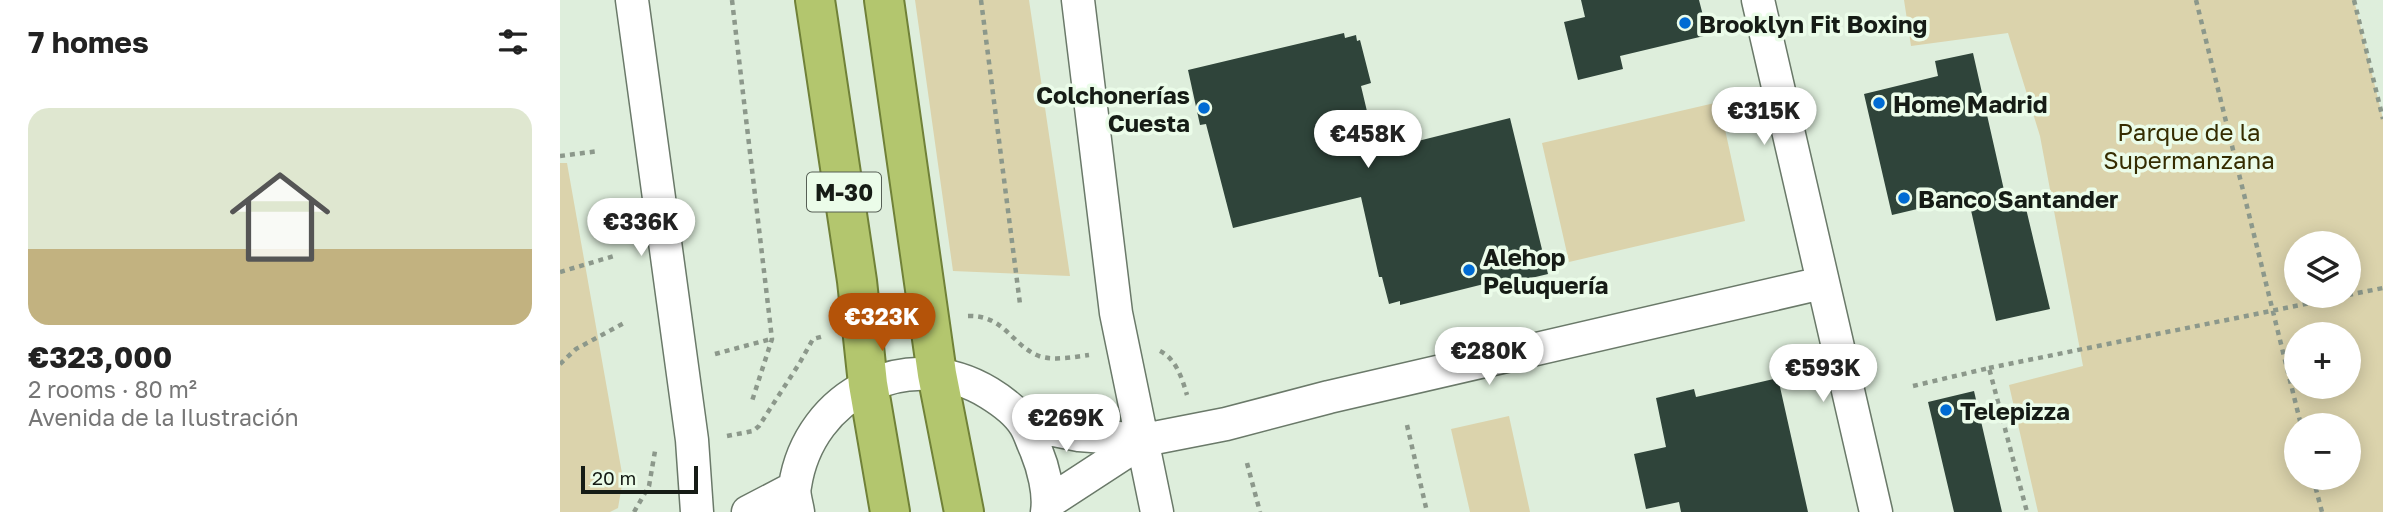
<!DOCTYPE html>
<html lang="en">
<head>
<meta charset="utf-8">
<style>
	:root { --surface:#fff; --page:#f2f2f2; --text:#222; --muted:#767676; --accent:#b45309 }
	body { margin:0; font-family:"Golos Text",sans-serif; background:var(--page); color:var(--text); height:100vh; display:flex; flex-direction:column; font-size:26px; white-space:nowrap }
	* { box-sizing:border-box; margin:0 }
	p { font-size:23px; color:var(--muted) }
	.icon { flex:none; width:38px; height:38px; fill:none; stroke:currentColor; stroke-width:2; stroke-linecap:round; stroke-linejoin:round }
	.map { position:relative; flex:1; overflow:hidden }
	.panel { display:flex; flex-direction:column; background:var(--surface); width:560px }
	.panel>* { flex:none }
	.fabs { position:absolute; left:1724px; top:231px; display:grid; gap:14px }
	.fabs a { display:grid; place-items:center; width:77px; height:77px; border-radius:50%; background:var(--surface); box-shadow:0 4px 18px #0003; font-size:35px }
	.scale { position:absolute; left:21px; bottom:18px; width:117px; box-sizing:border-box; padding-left:7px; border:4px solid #161c16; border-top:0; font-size:19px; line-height:24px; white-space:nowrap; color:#161c16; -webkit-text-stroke:5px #ebfce9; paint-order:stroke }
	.price { position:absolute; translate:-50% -60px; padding:0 16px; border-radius:24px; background:#fff; color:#222; font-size:23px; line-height:46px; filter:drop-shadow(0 2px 4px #0008) }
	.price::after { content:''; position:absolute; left:50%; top:42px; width:21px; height:16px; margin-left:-10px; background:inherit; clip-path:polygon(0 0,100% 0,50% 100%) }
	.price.selected { background:var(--accent); color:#fff }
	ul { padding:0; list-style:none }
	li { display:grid; align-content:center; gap:14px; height:371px; padding:0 28px }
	li span { display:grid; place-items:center; height:217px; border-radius:21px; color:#555 }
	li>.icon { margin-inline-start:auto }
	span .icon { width:126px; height:126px; fill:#fffc; stroke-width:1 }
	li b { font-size:30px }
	h2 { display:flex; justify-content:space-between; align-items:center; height:84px; padding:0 28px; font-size:30px }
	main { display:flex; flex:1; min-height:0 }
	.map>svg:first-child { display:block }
</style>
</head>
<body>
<main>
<section class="panel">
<h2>7 homes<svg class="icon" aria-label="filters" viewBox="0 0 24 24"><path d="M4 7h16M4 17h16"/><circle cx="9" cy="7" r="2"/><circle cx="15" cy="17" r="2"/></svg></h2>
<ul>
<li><span style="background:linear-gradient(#dfe7d0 65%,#c2b280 0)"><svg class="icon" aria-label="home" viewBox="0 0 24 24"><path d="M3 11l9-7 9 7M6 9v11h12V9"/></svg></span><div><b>€323,000</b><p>2 rooms · 80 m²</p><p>Avenida de la Ilustración</p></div></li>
</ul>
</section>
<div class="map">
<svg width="1823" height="512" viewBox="0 0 1823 512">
	<rect width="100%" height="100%" fill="#deeedc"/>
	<!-- green -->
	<path fill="#dbd3ac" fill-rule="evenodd" d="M355,0h114l41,276 -117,-5z
		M1344,0h450l29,119v393h-345l-29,-127 74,-19 -43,-230 -32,-103 -97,13zM1788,243v53h-52v-53zM1788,334v53h-52v-53zM1788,425v53h-52v-53z
		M1159,102l26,119 -176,41 -27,-119z
		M0,163h7l56,316 -5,29 -8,4h-50z
		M949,416l21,96h-60l-19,-83z"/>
	<!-- building -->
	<path fill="#2f443a" d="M1021,0h118l9,35 -88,21 3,13 -45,11 -14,-58 21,-5z
		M784,33l1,5 11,-3 1,6 3,-1 11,43 -10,3 14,59 29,-8 2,7 104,-26 38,156 -55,13 -1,-5 -92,23v-4l-11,3 -7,-27h-3l-18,-80 -128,31 -27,-104 -6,1 -12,-55z
		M1413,53l33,146 17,-3 27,113 -54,12 -28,-124 -76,18 -28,-121 74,-18 -3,-15z
		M1218,378l30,134h-127l-2,-10 -33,7 -12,-55 32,-7 -10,-49 38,-9 2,8z
		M1414,391l28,121h-48l-26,-110z"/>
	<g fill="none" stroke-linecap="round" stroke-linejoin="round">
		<defs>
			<path id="minor" d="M72,0l60,440 5,72
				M518,0l38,313 41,199
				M1198,0l118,512
				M465,424l54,11 65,5 82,-16 103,-27 493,-114
				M489,502l95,-62
				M188,512l46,-24
				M238,512c-1,-8 -5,-18 -3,-26 14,-93 114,-142 194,-93 13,8 28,19 36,32 5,8 7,17 11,25 7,17 14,43 11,62"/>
			<path id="trunk" d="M255,0l42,281 11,103 22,128
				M324,0l53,374 27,138"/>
		</defs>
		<!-- minor casing -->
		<use href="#minor" stroke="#6a7969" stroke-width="35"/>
		<!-- trunk casing -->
		<use href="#trunk" stroke="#708138" stroke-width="42"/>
		<!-- path -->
		<path stroke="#8c988b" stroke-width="4.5" stroke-dasharray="5 5" stroke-linecap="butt" d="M172,0l40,339 -20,62
			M421,0l39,304
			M1636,0l105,425
			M1794,0l29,119
			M0,156l39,-5
			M0,272l54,-16
			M1788,295l35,-7
			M408,316c37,-1 43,29 71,40 15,5 35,1 50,-1
			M600,351c16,8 22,27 27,44
			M155,354l56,-15
			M0,364l16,-15 48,-26
			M1429,368l356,-72
			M1353,386l76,-18 38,144
			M847,425l20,87
			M167,436l26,-5 6,-5 40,-62 14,-25 11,-3
			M687,463l13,49
			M1753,478l9,34
			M74,512l15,-26 6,-35"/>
		<!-- minor -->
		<use href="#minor" stroke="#fff" stroke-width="32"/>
		<!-- trunk -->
		<use href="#trunk" stroke="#b3c66e" stroke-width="38"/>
	</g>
	<!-- markers -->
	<g fill="#006bd3" stroke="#ebfce9" stroke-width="2.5">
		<circle cx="1125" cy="23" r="7"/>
		<circle cx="1319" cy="103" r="7"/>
		<circle cx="644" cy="108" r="7"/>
		<circle cx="1344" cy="198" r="7"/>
		<circle cx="909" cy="270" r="7"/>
		<circle cx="1386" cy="410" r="7"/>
	</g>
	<g text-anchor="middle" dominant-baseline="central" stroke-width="7" stroke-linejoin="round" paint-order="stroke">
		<!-- shield labels -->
		<rect fill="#ebfce9" stroke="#565f55" stroke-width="2" x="247" y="172.5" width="74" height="39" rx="5"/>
		<g font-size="23" font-weight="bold" fill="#161c16">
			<text x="284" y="192">M-30</text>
		</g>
		<!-- poi labels -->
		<g font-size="24" font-weight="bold" fill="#161c16" stroke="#ebfce9" text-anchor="start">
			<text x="1139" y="23">Brooklyn Fit Boxing</text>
			<text x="630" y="94" text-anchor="end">Colchonerías<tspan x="630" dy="28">Cuesta</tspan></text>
			<text x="1333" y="103">Home Madrid</text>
			<text x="1358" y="198">Banco Santander</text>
			<text x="923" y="256">Alehop<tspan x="923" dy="28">Peluquería</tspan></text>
			<text x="1400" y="410">Telepizza</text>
		</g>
		<!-- park labels -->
		<g font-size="24" fill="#352c00" stroke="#ebfce9">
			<text x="1629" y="131">Parque de la<tspan x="1629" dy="28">Supermanzana</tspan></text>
		</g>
	</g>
</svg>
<div class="fabs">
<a><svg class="icon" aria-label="layers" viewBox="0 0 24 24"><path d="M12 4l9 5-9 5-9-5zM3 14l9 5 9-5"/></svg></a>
<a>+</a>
<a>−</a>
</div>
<div class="scale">20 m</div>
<b class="price" style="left:1204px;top:147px">€315K</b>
<b class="price" style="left:808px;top:170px">€458K</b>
<b class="price" style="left:81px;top:258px">€336K</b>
<b class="price selected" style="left:322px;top:353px">€323K</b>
<b class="price" style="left:929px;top:387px">€280K</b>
<b class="price" style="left:1263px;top:404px">€593K</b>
<b class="price" style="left:506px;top:454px">€269K</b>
</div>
</main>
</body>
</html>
